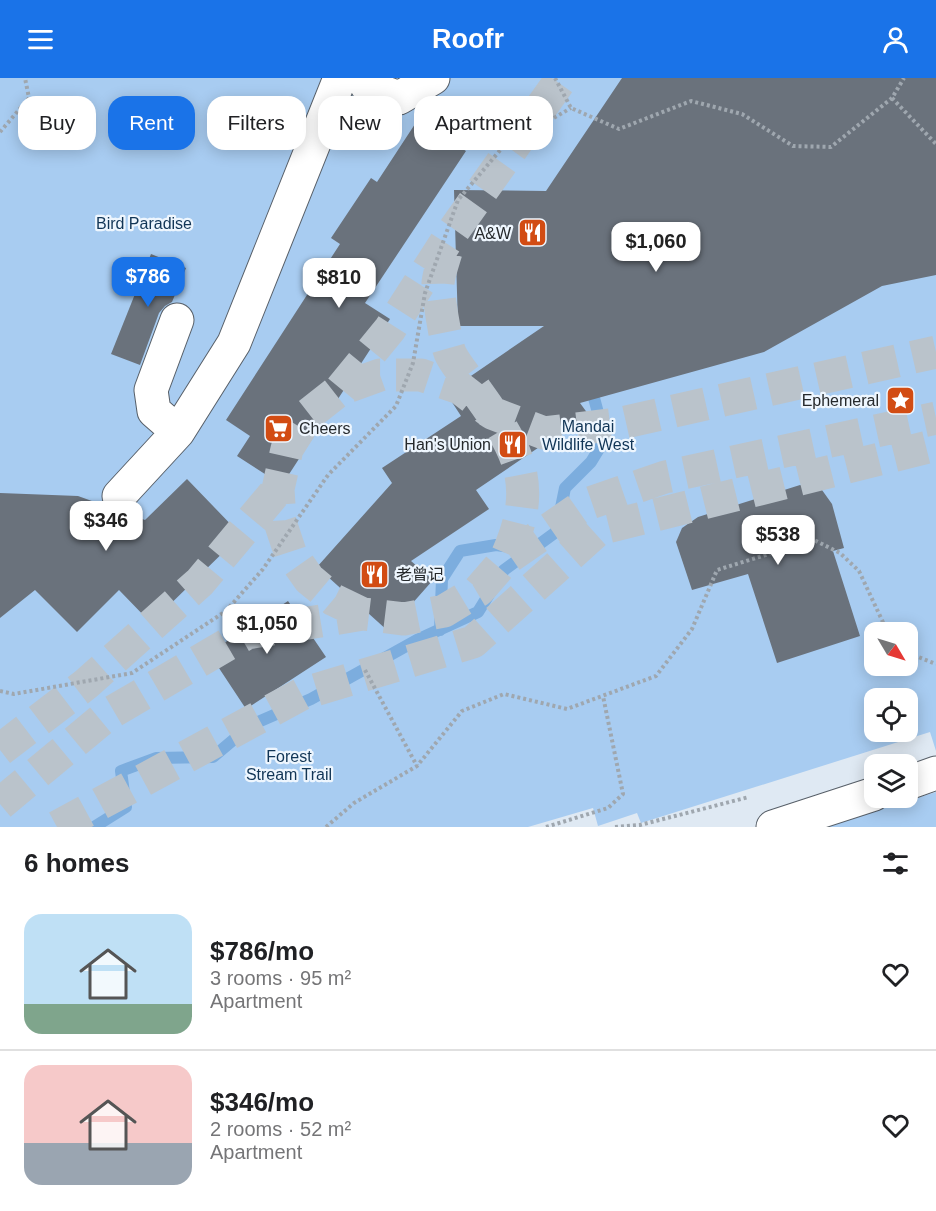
<!DOCTYPE html>
<html lang="en">
<head>
<meta charset="utf-8">
<style>
	:root { --surface:#fff; --page:#f2f2f2; --text:#202124; --muted:#757577; --line:#e0e0e0; --accent:#1a73e8 }
	body { margin:0; font-family:Arial,"Noto Sans SC",sans-serif; background:var(--page); color:var(--text); height:100vh; display:flex; flex-direction:column; font-size:22px; white-space:nowrap }
	* { box-sizing:border-box; margin:0 }
	p { font-size:20px; color:var(--muted) }
	.icon { flex:none; width:33px; height:33px; fill:none; stroke:currentColor; stroke-width:2; stroke-linecap:round; stroke-linejoin:round }
	.map { position:relative; height:749px; overflow:hidden }
	.details { display:flex; flex-direction:column; background:var(--surface); flex:1 }
	.details>* { flex:none }
	.banner { position:absolute; left:18px; top:18px; width:600px; height:54px; display:flex; gap:12px }
	.needle { width:39px; rotate:128deg }
	.buttons { position:absolute; left:864px; top:544px; display:grid; gap:12px }
	.buttons a { display:grid; place-items:center; width:54px; height:54px; border-radius:12px; background:var(--surface); box-shadow:0 3px 15px #0003; font-size:30px }
	.price { position:absolute; translate:-50% -51px; padding:0 14px; border-radius:12px; background:#fff; color:#222; font-size:20px; line-height:39px; filter:drop-shadow(0 2px 3px #0008) }
	.price::after { content:''; position:absolute; left:50%; top:36px; width:18px; height:14px; margin-left:-9px; background:inherit; clip-path:polygon(0 0,100% 0,50% 100%) }
	.price.selected { background:var(--accent); color:#fff }
	ul { padding:0; list-style:none }
	li { display:flex; align-items:center; gap:18px; height:150px; padding:0 24px }
	li+li { border-top:2px solid var(--line) }
	li span { display:grid; place-items:center; flex:none; width:168px; height:120px; border-radius:18px; color:#555 }
	li>.icon { margin-inline-start:auto }
	span .icon { width:72px; height:72px; fill:#fffc; stroke-width:1 }
	li b { font-size:26px }
	h2 { display:flex; justify-content:space-between; align-items:center; height:72px; padding:0 24px; font-size:26px }
	.pill { padding:0 21px; border-radius:18px; background:var(--surface); box-shadow:0 3px 15px #0003; font-size:21px; line-height:54px }
	.pill.selected { background:var(--accent); color:#fff }
	header { display:flex; justify-content:space-between; align-items:center; height:78px; padding:0 24px; background:var(--accent); color:#fff; font-size:27px; font-weight:600 }
	.map>svg:first-child { display:block }
</style>
</head>
<body>
<header><svg class="icon" aria-label="menu" viewBox="0 0 24 24"><path d="M4 6h16M4 12h16M4 18h16"/></svg>Roofr<svg class="icon" aria-label="person" viewBox="0 0 24 24"><circle cx="12" cy="8" r="4"/><path d="M4 21q1-7 8-7t8 7"/></svg></header>
<div class="map">
<svg width="936" height="749" viewBox="0 0 936 749">
	<rect width="100%" height="100%" fill="#dfe9f3"/>
	<!-- green -->
	<path fill="#a8ccf1" fill-rule="evenodd" d="M0,0h936v673l-6,-19 -289,91 -4,-10 -39,13 -5,-18 -65,19h-528zM874,555h34v33h-34zM874,621h34v33h-34z
		M936,714v35h-114z"/>
	<g fill="none" stroke-linecap="round" stroke-linejoin="round">
		<!-- stream -->
		<path stroke="#7cadde" stroke-width="12" d="M440,552l2,-51 18,-28 36,-6 36,5
			M94,749l32,-20 -5,-36 35,-13 57,-1 38,-32 60,-26 106,-59 61,-28 26,-42 52,-38 9,-44 26,-26 14,-23 -15,-56"/>
	</g>
	<!-- building -->
	<path fill="#6a727c" d="M622,0h314v197l-54,11 -118,66 -184,51 8,11 -112,76 13,19 -78,52 22,19 -45,51 -71,-64 75,-84 -10,-15 79,-52 -15,-23 98,-67h-86l-4,-136 92,1z
		M415,46l18,6 33,21 -101,152 25,16 -108,166 -45,-29 13,-20 -24,-16 114,-176 -9,-6 40,-60 6,4z
		M151,176l35,14 -14,34 -7,4 -6,7 -19,52 -29,-11z
		M187,401l54,56 -90,88 -32,-33 -42,42 -42,-42 -35,28v-125l78,3 25,9 11,9 12,-1 19,7z
		M800,407l22,5 10,14 12,44 -11,3 27,85 -83,27 -29,-89 -56,16 -16,-48 6,-14 16,-11z
		M288,523l38,56 -80,52 -37,-56z"/>
	<g fill="none" stroke-linecap="round" stroke-linejoin="round">
		<!-- minor-tunnel -->
		<path stroke="#bac3cb" stroke-width="33" stroke-dasharray="33 16" stroke-linecap="butt" d="M446,174c-3,10 -7,21 -8,31 0,11 8,64 13,72 7,13 18,25 26,37 44,61 62,95 28,168
			M341,311l49,-60 59,-92 113,-159
			M363,536l-29,-14 -25,-21 -19,-27 -10,-30 -2,-33 9,-40 22,-35 32,-25 39,-14h41l39,13 32,25 52,20 73,-9 319,-72
			M0,672l86,-66 114,-102 78,-93
			M0,726l107,-89 140,-82 116,-19 41,5 40,-8 35,-21 26,-30 79,-55 81,-28 271,-59
			M57,749l245,-133 171,-52 126,-113 337,-84"/>
		<defs>
			<path id="minor" d="M363,0l4,8 32,12 34,-20
				M177,242l-26,70 3,21 24,21
				M119,418l59,-64 56,-89 106,-265
				M908,705l28,-10
				M773,749l101,-33"/>
		</defs>
		<!-- minor casing -->
		<use href="#minor" stroke="#575f68" stroke-width="35"/>
		<!-- path -->
		<path stroke="#9fa7af" stroke-width="4" stroke-dasharray="3 3" stroke-linecap="butt" d="M555,0l16,30 48,21 72,-28 51,13 51,32 38,1 61,-49 12,-20
			M892,20l44,46
			M0,54l29,-34 -4,-20
			M908,575l28,11
			M365,592l52,96
			M0,613l14,3 118,-21 94,-62 37,-42 65,-94 68,-69 17,-43 12,-70 33,-93 44,-52 69,-40
			M326,749l28,-24 63,-37 45,-55 42,-17 63,15 89,-33 36,-47 25,-59 97,-30 26,13 19,18 29,62
			M546,749l62,-19 15,-14 -20,-98
			M615,749l25,-2 109,-28"/>
		<!-- minor -->
		<use href="#minor" stroke="#fff" stroke-width="33"/>
	</g>
	<!-- icons -->
	<defs>
		<symbol id="restaurant-square" viewBox="-11 -11 22 22"><rect x="-9" y="-9" width="18" height="18" rx="4" fill="#d24c13" stroke="#eef6fe"/><path d="M-5-6h1v4h1v-4h1v4h1v-4h1v5L-1.5 .5V6h-2V.5L-5-1ZM5-6V6H3V1.5H1.5Q1.5-4 5-6Z" fill="#fff"/></symbol>
		<symbol id="sight-square" viewBox="-11 -11 22 22"><rect x="-9" y="-9" width="18" height="18" rx="4" fill="#d24c13" stroke="#eef6fe"/><path d="M0-6L1.8-2.2L6-1.7L2.9 1.2L3.7 5.4L0 3.3L-3.7 5.4L-2.9 1.2L-6-1.7L-1.8-2.2Z" fill="#fff"/></symbol>
		<symbol id="supermarket-square" viewBox="-11 -11 22 22"><rect x="-9" y="-9" width="18" height="18" rx="4" fill="#d24c13" stroke="#eef6fe"/><path d="M-6-5.5h2.5l.6 2H6L4.5 2H-2.5L-4.4-4H-6ZM-1.5 3.2a1.3 1.3 0 1 0 .1 0ZM3 3.2a1.3 1.3 0 1 0 .1 0Z" fill="#fff"/></symbol>
	</defs>
	<g fill-rule="evenodd">
		<use href="#restaurant-square" x="516" y="138" width="33" height="33"/>
		<use href="#sight-square" x="884" y="306" width="33" height="33"/>
		<use href="#supermarket-square" x="262" y="334" width="33" height="33"/>
		<use href="#restaurant-square" x="496" y="350" width="33" height="33"/>
		<use href="#restaurant-square" x="358" y="480" width="33" height="33"/>
	</g>
	<g text-anchor="middle" dominant-baseline="central" stroke-width="4.5" stroke-linejoin="round" paint-order="stroke">
		<!-- park labels -->
		<g font-size="16" fill="#113556" stroke="#eef6fe">
			<text x="144" y="145">Bird Paradise</text>
			<text x="588" y="348">Mandai<tspan x="588" dy="18">Wildlife West</tspan></text>
			<text x="289" y="678">Forest<tspan x="289" dy="18">Stream Trail</tspan></text>
		</g>
		<!-- poi labels -->
		<g font-size="16" fill="#25292c" stroke="#eef6fe" text-anchor="end">
			<text x="511" y="155">A&amp;W</text>
			<text x="879" y="322">Ephemeral</text>
			<text x="299" y="350" text-anchor="start">Cheers</text>
			<text x="491" y="366">Han's Union</text>
			<text x="396" y="496" text-anchor="start">老曾记</text>
		</g>
	</g>
</svg>
<div class="buttons">
<a><svg class="needle" viewBox="-14 -14 28 28"><path d="M0-13l5 13h-10z" fill="#e53935"/><path d="M0 13l5-13h-10z" fill="#757577"/></svg></a>
<a><svg class="icon" aria-label="locate" viewBox="0 0 24 24"><circle cx="12" cy="12" r="6"/><path d="M12 2v4M12 18v4M2 12h4M18 12h4"/></svg></a>
<a><svg class="icon" aria-label="layers" viewBox="0 0 24 24"><path d="M12 4l9 5-9 5-9-5zM3 14l9 5 9-5"/></svg></a>
</div>
<b class="price" style="left:656px;top:195px">$1,060</b>
<b class="price selected" style="left:148px;top:230px">$786</b>
<b class="price" style="left:339px;top:231px">$810</b>
<b class="price" style="left:106px;top:474px">$346</b>
<b class="price" style="left:778px;top:488px">$538</b>
<b class="price" style="left:267px;top:577px">$1,050</b>
<div class="banner">
<a class="pill">Buy</a>
<a class="pill selected">Rent</a>
<a class="pill">Filters</a>
<a class="pill">New</a>
<a class="pill">Apartment</a>
</div>
</div>
<section class="details">
<h2>6 homes<svg class="icon" aria-label="filters" viewBox="0 0 24 24"><path d="M4 7h16M4 17h16"/><circle cx="9" cy="7" r="2"/><circle cx="15" cy="17" r="2"/></svg></h2>
<ul>
<li><span style="background:linear-gradient(#bfe0f5 75%,#7fa58c 0)"><svg class="icon" aria-label="home" viewBox="0 0 24 24"><path d="M3 11l9-7 9 7M6 9v11h12V9"/></svg></span><div><b>$786/mo</b><p>3 rooms · 95 m²</p><p>Apartment</p></div><svg class="icon" aria-label="heart" viewBox="0 0 24 24"><path d="M12 20l-8-8c-3-5 5-10 8-4 3-6 11-1 8 4z"/></svg></li>
<li><span style="background:linear-gradient(#f6c9c9 65%,#9aa5b1 0)"><svg class="icon" aria-label="home" viewBox="0 0 24 24"><path d="M3 11l9-7 9 7M6 9v11h12V9"/></svg></span><div><b>$346/mo</b><p>2 rooms · 52 m²</p><p>Apartment</p></div><svg class="icon" aria-label="heart" viewBox="0 0 24 24"><path d="M12 20l-8-8c-3-5 5-10 8-4 3-6 11-1 8 4z"/></svg></li>
</ul>
</section>
</body>
</html>
